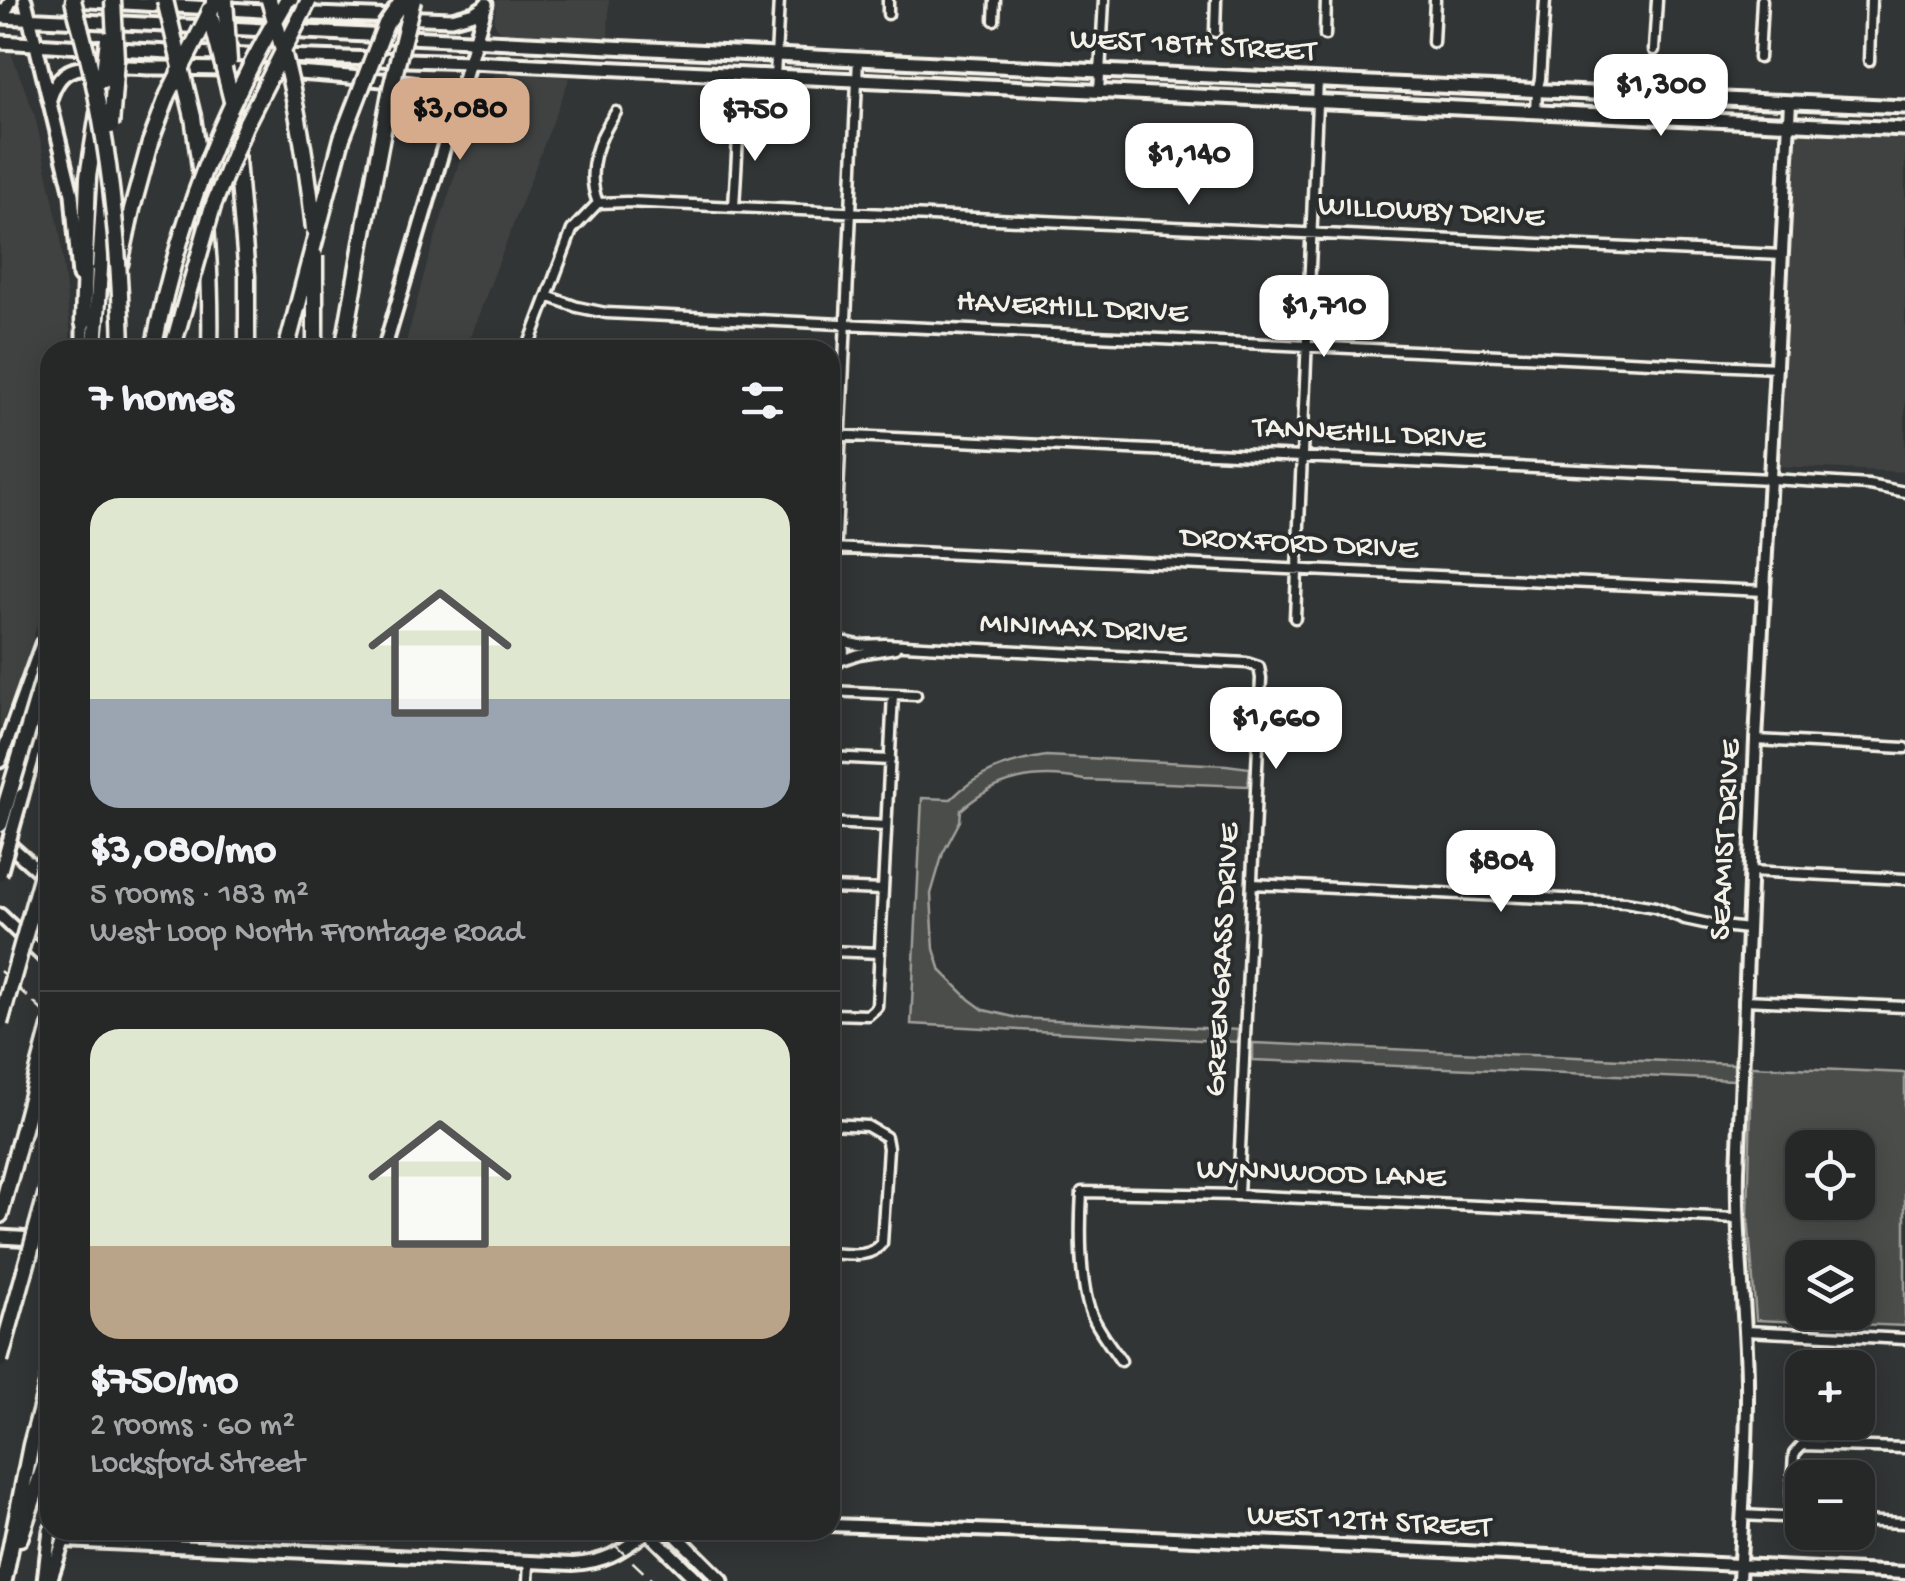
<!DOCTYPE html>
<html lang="en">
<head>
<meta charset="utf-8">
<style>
	:root { --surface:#262828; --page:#323434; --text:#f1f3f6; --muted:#a4a6a8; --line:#424445; --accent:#d6ab8b }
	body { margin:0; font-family:"Gochi Hand",sans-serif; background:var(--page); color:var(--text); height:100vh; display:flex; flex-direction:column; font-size:38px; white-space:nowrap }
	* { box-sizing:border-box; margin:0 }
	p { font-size:32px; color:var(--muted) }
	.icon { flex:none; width:55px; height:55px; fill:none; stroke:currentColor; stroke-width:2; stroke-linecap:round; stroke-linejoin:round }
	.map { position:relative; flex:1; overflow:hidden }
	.details { position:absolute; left:40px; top:340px; width:800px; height:1200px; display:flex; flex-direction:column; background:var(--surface); border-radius:30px; box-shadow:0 5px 25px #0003,0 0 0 2px var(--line) }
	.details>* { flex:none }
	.controls { position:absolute; left:1785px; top:1130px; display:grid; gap:20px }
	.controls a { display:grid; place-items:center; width:90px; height:90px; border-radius:20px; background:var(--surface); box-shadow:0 5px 25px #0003,0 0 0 2px var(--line); font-size:50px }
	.price { position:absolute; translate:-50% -85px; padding:0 22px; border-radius:20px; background:#fff; color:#222; font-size:32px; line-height:65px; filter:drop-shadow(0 2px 5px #0008) }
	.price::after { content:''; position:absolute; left:50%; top:60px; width:30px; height:22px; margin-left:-15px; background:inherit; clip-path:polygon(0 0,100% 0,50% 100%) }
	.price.on { background:var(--accent); color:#111 }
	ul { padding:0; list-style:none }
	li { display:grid; align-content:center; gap:20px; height:530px; padding:0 50px }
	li+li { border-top:2px solid var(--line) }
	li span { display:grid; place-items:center; height:310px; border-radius:30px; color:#555 }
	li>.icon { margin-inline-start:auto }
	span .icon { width:180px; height:180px; fill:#fffc; stroke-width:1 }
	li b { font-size:42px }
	h2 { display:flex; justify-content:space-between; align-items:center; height:120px; padding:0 50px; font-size:42px }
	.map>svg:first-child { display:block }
</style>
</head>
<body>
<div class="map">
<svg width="1905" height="1581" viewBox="0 0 1905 1581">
	<rect width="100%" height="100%" fill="#323535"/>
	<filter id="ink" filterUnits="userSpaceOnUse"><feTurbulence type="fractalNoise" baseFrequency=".01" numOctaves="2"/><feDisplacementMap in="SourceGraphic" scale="20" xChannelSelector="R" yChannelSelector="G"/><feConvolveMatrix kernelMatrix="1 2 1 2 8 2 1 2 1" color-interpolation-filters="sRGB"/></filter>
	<g filter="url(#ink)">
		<!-- built -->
		<path fill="#404242" d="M497,0h112l-1,42 -102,-7 -9,-7 -3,-7z
			M0,45h8l27,71 25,116 10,97v21h-20v205l-6,45 -18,62 -26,66z
			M496,74l74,3 -105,273h-61l22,-83 58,-184z
			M1794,132l111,6v334l-127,-6z"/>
		<!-- green -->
		<path fill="#4b4d4c" stroke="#a09f9a" stroke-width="2.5" fill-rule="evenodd" d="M1046,756l180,9 24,3 -2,18 -164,-6c-47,-10 -87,-2 -123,30l-1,11 -17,32 -12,41 3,55 7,22 28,28 15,11 34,8 220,12 -1,12 -326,-18 11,-226 29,1c27,-27 58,-37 95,-43z
			M1253,1043l481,21v16l-481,-20z
			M1752,1066l153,7v253l-149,-6 -8,-105zM1802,1148h56v54h-56zM1802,1258h56v54h-56z"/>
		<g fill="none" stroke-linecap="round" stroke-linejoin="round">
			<defs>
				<path id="minor" d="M888,14v-14
					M994,20l1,-20
					M1215,32l1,-32
					M1325,35l1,-35
					M1433,42l2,-42
					M1654,50l3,-50
					M1759,58l3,-58
					M1869,61l2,-61
					M775,77l4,-77
					M1099,92l5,-92
					M1536,112l1,-21 3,-12 5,-79
					M598,203l29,-1 1155,53
					M598,203c-13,-33 -1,-63 18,-91
					M734,207l5,-87
					M547,296l30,11 29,6 1171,55
					M527,350l45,-120 26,-27
					M830,435l941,44 98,6 36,7
					M830,548l935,43
					M1295,618l23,-538
					M835,637l-2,-35 25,-543
					M841,641l18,4 26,-1 362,19 12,4 2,11 -23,517
					M842,660l17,-6 36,-6
					M830,667c14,-4 18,-17 9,-28
					M830,691l86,4
					M1756,740l149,8
					M830,757l60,3
					M830,823l56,3
					M1750,871l155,8
					M1252,884l373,18 30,5 30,12 28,6 35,4
					M830,888l53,2
					M830,951l50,2
					M1744,1000l161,7
					M830,1014l38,1 9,-8 16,-313
					M830,1124l37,2 19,11 2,11 -6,95c-12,16 -34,11 -52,10
					M1746,1331l159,8
					M1121,1361c-10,-15 -23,-31 -30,-48 -12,-31 -11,-88 -9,-121l156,3 498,23
					M1742,1515l60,3
					M1790,1518l4,-64 8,-9 103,3
					M1858,1521l47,2
					M528,1581l1,-18"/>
				<path id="tertiary" d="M830,1525l280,10 795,38
					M64,1541l509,23c36,-2 49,-14 77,-34
					M1739,1581c3,-67 9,-135 8,-201 -1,-70 -11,-139 -9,-209l18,-431 34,-638"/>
				<path id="secondary" d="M25,0l47,194 7,82
					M73,0l241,14 138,5 22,-6 11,-7
					M0,13l7,-5 4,-8
					M0,17l1100,54 805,36
					M0,42l185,11 285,9 1435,67
					M50,99c5,-15 12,-29 30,-31 23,-4 54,0 77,0 85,0 171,6 255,15 21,9 27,26 37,45
					M83,350v-36
					M384,350l102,-346
					M45,664l5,-46
					M0,761l42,-117
					M22,795l16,-57 4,-41
					M0,837l50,44
					M0,915l50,48
					M0,1237l50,3
					M646,1530l52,51
					M671,1530l51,51
					M44,1581l6,-51
					M50,1581l17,-51"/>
				<path id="motorway" d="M232,101l15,175v74
					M193,117c12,78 19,155 17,233
					M120,264l12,-55 18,-66
					M83,322l5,-145 10,-64
					M95,350l11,-179
					M110,350l6,-55
					M343,350l23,-129
					M38,738l12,-26
					M0,1215l50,-188
					M20,1538l30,-89
					M4,1581l27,-136 19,-70"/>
			</defs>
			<!-- minor casing -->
			<use href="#minor" stroke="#f4f1e8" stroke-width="15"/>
			<!-- tertiary casing -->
			<use href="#tertiary" stroke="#f4f1e8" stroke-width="18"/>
			<!-- secondary casing -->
			<use href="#secondary" stroke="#f4f1e8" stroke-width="19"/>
			<!-- motorway casing -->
			<use href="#motorway" stroke="#f4f1e8" stroke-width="21"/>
			<!-- minor -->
			<use href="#minor" stroke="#2a2d2e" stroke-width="8"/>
			<!-- tertiary -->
			<use href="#tertiary" stroke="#2a2d2e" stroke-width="10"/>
			<!-- secondary -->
			<use href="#secondary" stroke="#2a2d2e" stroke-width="11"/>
			<!-- motorway -->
			<use href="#motorway" stroke="#2a2d2e" stroke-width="14"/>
			<!-- rail -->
			<path stroke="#f4f1e8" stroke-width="2.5" stroke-dasharray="15 8" stroke-linecap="butt" d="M0,971l50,47
				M599,1530l54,51"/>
			<defs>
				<path id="secondary-bridge" d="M0,874l22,-79"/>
				<path id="motorway-bridge" d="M73,0c6,25 14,50 19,75 20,90 28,183 30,275
					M165,0l28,117
					M225,0l4,61
					M269,0c23,76 37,151 45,229
					M209,10l23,91
					M103,80l5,-41
					M111,126l5,-67 -3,-59
					M150,143l18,-48 48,-95
					M366,221l25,-133 22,-88
					M315,256v94
					M153,350c26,-130 67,-236 134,-350
					M172,350l41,-144 32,-80 64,-126
					M286,350l56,-212 44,-114 17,-24
					M0,824l50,-167
					M0,1023l50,-177
					M0,1360l50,-179"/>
			</defs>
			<!-- secondary-bridge casing -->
			<use href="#secondary-bridge" stroke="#f4f1e8" stroke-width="19" stroke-linecap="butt"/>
			<!-- motorway-bridge casing -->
			<use href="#motorway-bridge" stroke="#f4f1e8" stroke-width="21" stroke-linecap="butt"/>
			<!-- secondary-bridge -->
			<use href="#secondary-bridge" stroke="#2a2d2e" stroke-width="11"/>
			<!-- motorway-bridge -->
			<use href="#motorway-bridge" stroke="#2a2d2e" stroke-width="14"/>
		</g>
	</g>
	<g text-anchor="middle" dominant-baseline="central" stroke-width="8" stroke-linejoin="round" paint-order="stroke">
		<!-- street labels -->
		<g font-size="32" fill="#f4f1e8" stroke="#2a2d2e">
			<text transform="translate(1193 47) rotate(3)">WEST 18TH STREET</text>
			<text transform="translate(1431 213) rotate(3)">WILLOWBY DRIVE</text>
			<text transform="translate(1072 309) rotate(3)">HAVERHILL DRIVE</text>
			<text transform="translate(1369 435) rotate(3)">TANNEHILL DRIVE</text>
			<text transform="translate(1299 545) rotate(3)">DROXFORD DRIVE</text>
			<text transform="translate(1083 630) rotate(3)">MINIMAX DRIVE</text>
			<text transform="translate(1727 840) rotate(-87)">SEAMIST DRIVE</text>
			<text transform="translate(1224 960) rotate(-87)">GREENGRASS DRIVE</text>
			<text transform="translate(1321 1175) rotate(2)">WYNNWOOD LANE</text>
			<text transform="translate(1369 1523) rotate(3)">WEST 12TH STREET</text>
		</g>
	</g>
</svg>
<div class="controls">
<a><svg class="icon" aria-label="locate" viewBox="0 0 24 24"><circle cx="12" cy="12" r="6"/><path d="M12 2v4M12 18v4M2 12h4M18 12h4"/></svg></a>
<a><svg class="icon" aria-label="layers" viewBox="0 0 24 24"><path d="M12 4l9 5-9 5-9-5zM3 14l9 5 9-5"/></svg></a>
<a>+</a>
<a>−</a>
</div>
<b class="price" style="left:1661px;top:139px">$1,300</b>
<b class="price on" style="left:460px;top:163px">$3,080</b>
<b class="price" style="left:755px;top:164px">$750</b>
<b class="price" style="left:1189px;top:208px">$1,140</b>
<b class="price" style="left:1324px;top:360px">$1,710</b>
<b class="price" style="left:1276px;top:772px">$1,660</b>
<b class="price" style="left:1501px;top:915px">$804</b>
<section class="details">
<h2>7 homes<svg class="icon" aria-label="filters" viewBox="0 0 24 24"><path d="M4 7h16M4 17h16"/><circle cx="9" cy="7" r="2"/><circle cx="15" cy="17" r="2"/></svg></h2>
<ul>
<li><span style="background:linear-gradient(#dfe7d0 65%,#9aa5b1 0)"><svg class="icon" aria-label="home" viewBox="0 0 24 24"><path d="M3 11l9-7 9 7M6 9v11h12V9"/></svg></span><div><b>$3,080/mo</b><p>5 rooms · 183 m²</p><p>West Loop North Frontage Road</p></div></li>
<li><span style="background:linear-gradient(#dfe7d0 70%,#b9a48a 0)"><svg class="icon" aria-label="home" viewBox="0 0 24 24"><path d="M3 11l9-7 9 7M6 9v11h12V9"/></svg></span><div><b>$750/mo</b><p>2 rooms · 60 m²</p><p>Locksford Street</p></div></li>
</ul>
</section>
</div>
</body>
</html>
